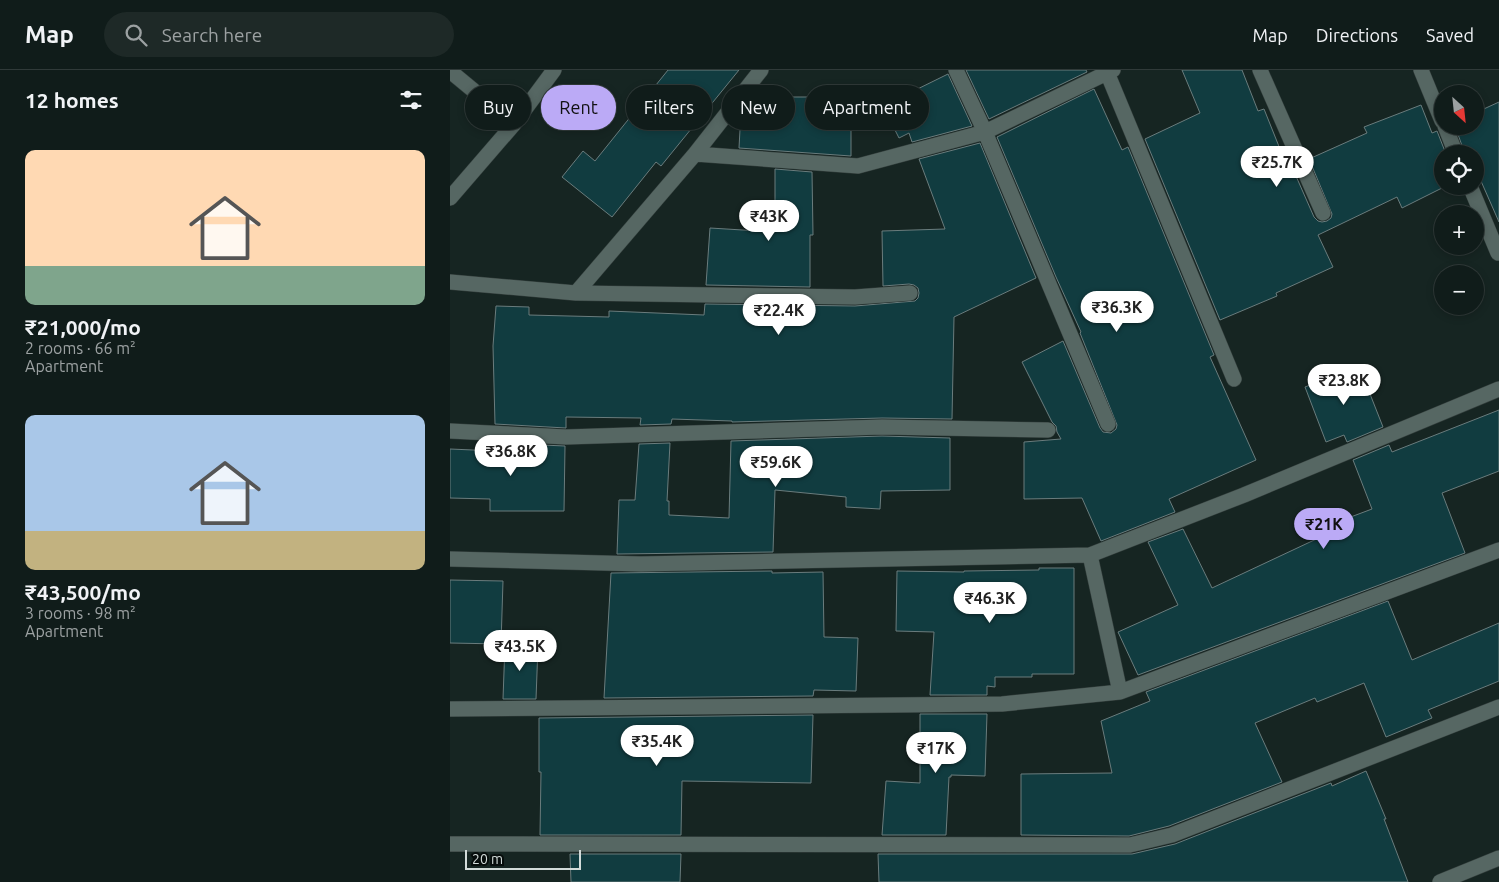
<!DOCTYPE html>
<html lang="en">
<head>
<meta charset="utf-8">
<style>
	:root { --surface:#101c1a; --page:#1e2927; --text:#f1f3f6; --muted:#9ca1a2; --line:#303a39; --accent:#bbaaf6 }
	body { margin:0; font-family:Ubuntu,sans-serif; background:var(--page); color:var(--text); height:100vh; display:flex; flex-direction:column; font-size:19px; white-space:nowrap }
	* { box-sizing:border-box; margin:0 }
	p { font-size:16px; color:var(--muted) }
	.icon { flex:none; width:28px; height:28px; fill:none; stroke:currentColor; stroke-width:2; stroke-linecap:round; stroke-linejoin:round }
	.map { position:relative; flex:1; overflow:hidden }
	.panel { display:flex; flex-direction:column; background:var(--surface); width:450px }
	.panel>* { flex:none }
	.guide { position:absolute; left:15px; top:15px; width:475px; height:45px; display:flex; gap:10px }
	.needle { width:32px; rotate:153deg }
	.fabs { position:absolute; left:984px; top:15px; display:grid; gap:10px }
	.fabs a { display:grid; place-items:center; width:50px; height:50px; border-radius:50%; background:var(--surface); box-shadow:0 2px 8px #0003,0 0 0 1px var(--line); font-size:25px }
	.scale { position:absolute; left:15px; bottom:12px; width:116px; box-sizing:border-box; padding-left:5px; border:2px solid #d2dbd9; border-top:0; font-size:14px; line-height:18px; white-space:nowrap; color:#d2dbd9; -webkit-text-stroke:4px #070d0c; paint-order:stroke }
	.price { position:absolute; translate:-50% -42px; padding:0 11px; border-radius:18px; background:#fff; color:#222; font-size:16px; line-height:32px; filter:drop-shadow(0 1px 2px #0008) }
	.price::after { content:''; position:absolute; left:50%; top:30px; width:15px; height:11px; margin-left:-8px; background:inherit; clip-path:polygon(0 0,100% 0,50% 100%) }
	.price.active { background:var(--accent); color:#111 }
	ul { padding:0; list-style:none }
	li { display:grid; align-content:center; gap:10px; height:265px; padding:0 25px }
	li span { display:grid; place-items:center; height:155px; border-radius:10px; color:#555 }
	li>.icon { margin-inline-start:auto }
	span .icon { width:90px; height:90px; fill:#fffc; stroke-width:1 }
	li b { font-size:21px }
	h2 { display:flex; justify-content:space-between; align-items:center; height:60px; padding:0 25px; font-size:21px }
	.pill { padding:0 18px; border-radius:22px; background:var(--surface); box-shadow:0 2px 8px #0003,0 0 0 1px var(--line); font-size:18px; line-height:45px }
	.pill.active { background:var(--accent); color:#111 }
	header { display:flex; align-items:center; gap:30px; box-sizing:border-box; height:70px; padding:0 25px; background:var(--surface); border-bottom:1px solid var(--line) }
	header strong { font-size:24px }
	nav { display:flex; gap:28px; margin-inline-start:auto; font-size:18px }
	.search { width:350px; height:45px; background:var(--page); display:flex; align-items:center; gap:12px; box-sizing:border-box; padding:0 18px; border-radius:28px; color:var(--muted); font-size:19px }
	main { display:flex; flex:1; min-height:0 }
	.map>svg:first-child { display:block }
</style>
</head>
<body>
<header>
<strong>Map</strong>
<div class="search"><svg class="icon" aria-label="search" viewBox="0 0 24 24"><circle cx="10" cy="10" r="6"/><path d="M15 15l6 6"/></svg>Search here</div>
<nav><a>Map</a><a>Directions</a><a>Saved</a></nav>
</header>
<main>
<section class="panel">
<h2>12 homes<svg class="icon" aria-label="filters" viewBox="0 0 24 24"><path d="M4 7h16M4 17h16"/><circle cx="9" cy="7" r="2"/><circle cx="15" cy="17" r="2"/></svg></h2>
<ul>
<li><span style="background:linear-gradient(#ffd9b3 75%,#7fa58c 0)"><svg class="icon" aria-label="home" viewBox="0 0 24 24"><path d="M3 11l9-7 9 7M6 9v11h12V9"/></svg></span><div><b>₹21,000/mo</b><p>2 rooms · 66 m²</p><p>Apartment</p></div></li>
<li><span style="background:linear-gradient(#a9c7e8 75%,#c2b280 0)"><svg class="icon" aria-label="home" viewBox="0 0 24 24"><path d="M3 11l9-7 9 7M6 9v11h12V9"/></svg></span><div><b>₹43,500/mo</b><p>3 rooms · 98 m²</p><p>Apartment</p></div></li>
</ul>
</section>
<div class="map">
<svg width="1049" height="812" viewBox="0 0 1049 812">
	<rect width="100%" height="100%" fill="#162522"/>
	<!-- building -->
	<path fill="#113c40" stroke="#6a7c7d" d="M218,0h71l-78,96 -5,-4 -44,55 -50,-40 21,-26 12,10z
		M516,0h120l1,2 -98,47z
		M732,0h60l16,41 6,-2 24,60 4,-2 22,50 4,4 4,1 5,-1 4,-3 1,-4 -23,-55 58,-26 -3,-6 57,-22 11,28 5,-2 9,23h-4v32h4l-44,22 -5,-11 -79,38 15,32 -57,26 1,3 -57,24 -75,-181 55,-26z
		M498,4l24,52 -60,16 -3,-9 -10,5 -16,-32z
		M644,19l28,61 6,-3 86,208 -4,2 46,103 -87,39 6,13 -74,29 -19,-43 -58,1v-57l37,-3 -4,-7 -1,-6 -4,-4 -30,-60 41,-21 37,87 3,4 8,1 5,-4 1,-4 -37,-92 1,-1 -25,-55 -59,-140z
		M302,27h99v59l-112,-8 2,-37z
		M1049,32v120l-22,-50h-2v-18h-10l-10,-28h20v-13z
		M530,73l56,135 -82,39 -2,102 -70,-1 -150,4v-1l-60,-2 -1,5 -31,1 1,-7 -75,-1v11l-71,-4 -2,-78 3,-40 33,1v8l80,2v-6l95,4 1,-11 150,2 60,-5 3,-3 1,-5 -1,-5 -4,-3 -5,-1 -26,2 -1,-55 63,-2 -26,-70z
		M325,99l37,3 1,63h-3v52l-104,-2 4,-57 65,4z
		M909,296l24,61 -36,15 -3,-7 -18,7 -21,-55z
		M1049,340v61l-57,22 23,60 -327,122 -20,-43 60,-27 -30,-63 35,-13 29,59 130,-61 -2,-6 32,-12 -19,-49 36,-15 3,7z
		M432,366l68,2v52l-69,1 -1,18 -34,-2v-10l-71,-7 -2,62 -156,2 2,-54h16l4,-56 31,-1 -3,58h2v14l60,3 2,-77z
		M46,373l69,3 -1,65h-74v-12l-40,-1v-49l46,2z
		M589,498h35v106h-42v3h-37v10l-8,-1v9h-57l4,-63 -38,-1 1,-60 67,1v-1l75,-1z
		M322,501v2l51,-1 1,65 34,1 -2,53 -42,-1 -1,6 -209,2 7,-125z
		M0,510l53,1 -2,63 -51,-1z
		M938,531l24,59 87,-37v58l-71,29 4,8 -46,19 -22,-54 -47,19 -2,-4 -60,25 27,59 -113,44 -40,10 -108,-1v-61l91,-1 -11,-52 49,-20 -4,-9z
		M55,574l33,2 -2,53h-33z
		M470,644h67l-2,62 -34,-1v2h-2l-3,58h-64l4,-54 34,2z
		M363,645l-2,68 -129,-2 -1,54h-141l1,-63h-2v-54z
		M916,701l20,48h-2l24,63h-529l-1,-28h254l43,-10 156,-61 1,3z
		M120,784h111l-1,28h-109z"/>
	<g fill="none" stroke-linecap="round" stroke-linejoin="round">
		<defs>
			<path id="street" d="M506,0l29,62 123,292
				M656,0l128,309
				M810,0l63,143
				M971,0l21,51
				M0,1l64,53
				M995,56l11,28
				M245,84l163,12 127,-34 128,-62
				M1020,116l28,67
				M0,128l64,-74 40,-54
				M0,212l126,11 279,4 55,-4
				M126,223l119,-139 66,-84
				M0,361l116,6 316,-10 166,3
				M640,485l30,137
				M0,489l191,5 449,-9 154,-60 255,-106
				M0,639l552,-5 118,-12 379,-142
				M0,774l680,1 42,-10 327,-128
				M990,812l59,-24"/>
		</defs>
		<!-- street casing -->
		<use href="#street" stroke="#343f3d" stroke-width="16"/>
		<!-- street -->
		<use href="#street" stroke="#566763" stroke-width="15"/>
	</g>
</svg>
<div class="fabs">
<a><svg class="needle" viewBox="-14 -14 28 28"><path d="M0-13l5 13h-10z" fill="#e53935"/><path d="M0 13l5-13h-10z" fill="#9ca1a2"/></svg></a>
<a><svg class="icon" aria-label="locate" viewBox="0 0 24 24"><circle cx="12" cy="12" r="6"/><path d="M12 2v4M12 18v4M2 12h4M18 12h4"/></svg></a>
<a>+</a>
<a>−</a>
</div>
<div class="scale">20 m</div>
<b class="price" style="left:827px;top:118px">₹25.7K</b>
<b class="price" style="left:319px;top:172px">₹43K</b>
<b class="price" style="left:667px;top:263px">₹36.3K</b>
<b class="price" style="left:329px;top:266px">₹22.4K</b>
<b class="price" style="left:894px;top:336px">₹23.8K</b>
<b class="price" style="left:61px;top:407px">₹36.8K</b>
<b class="price" style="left:326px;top:418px">₹59.6K</b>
<b class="price active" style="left:874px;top:480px">₹21K</b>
<b class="price" style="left:540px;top:554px">₹46.3K</b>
<b class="price" style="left:70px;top:602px">₹43.5K</b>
<b class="price" style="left:207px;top:697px">₹35.4K</b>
<b class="price" style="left:486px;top:704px">₹17K</b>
<div class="guide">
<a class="pill">Buy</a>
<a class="pill active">Rent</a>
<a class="pill">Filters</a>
<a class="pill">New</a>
<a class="pill">Apartment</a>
</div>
</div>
</main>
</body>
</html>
